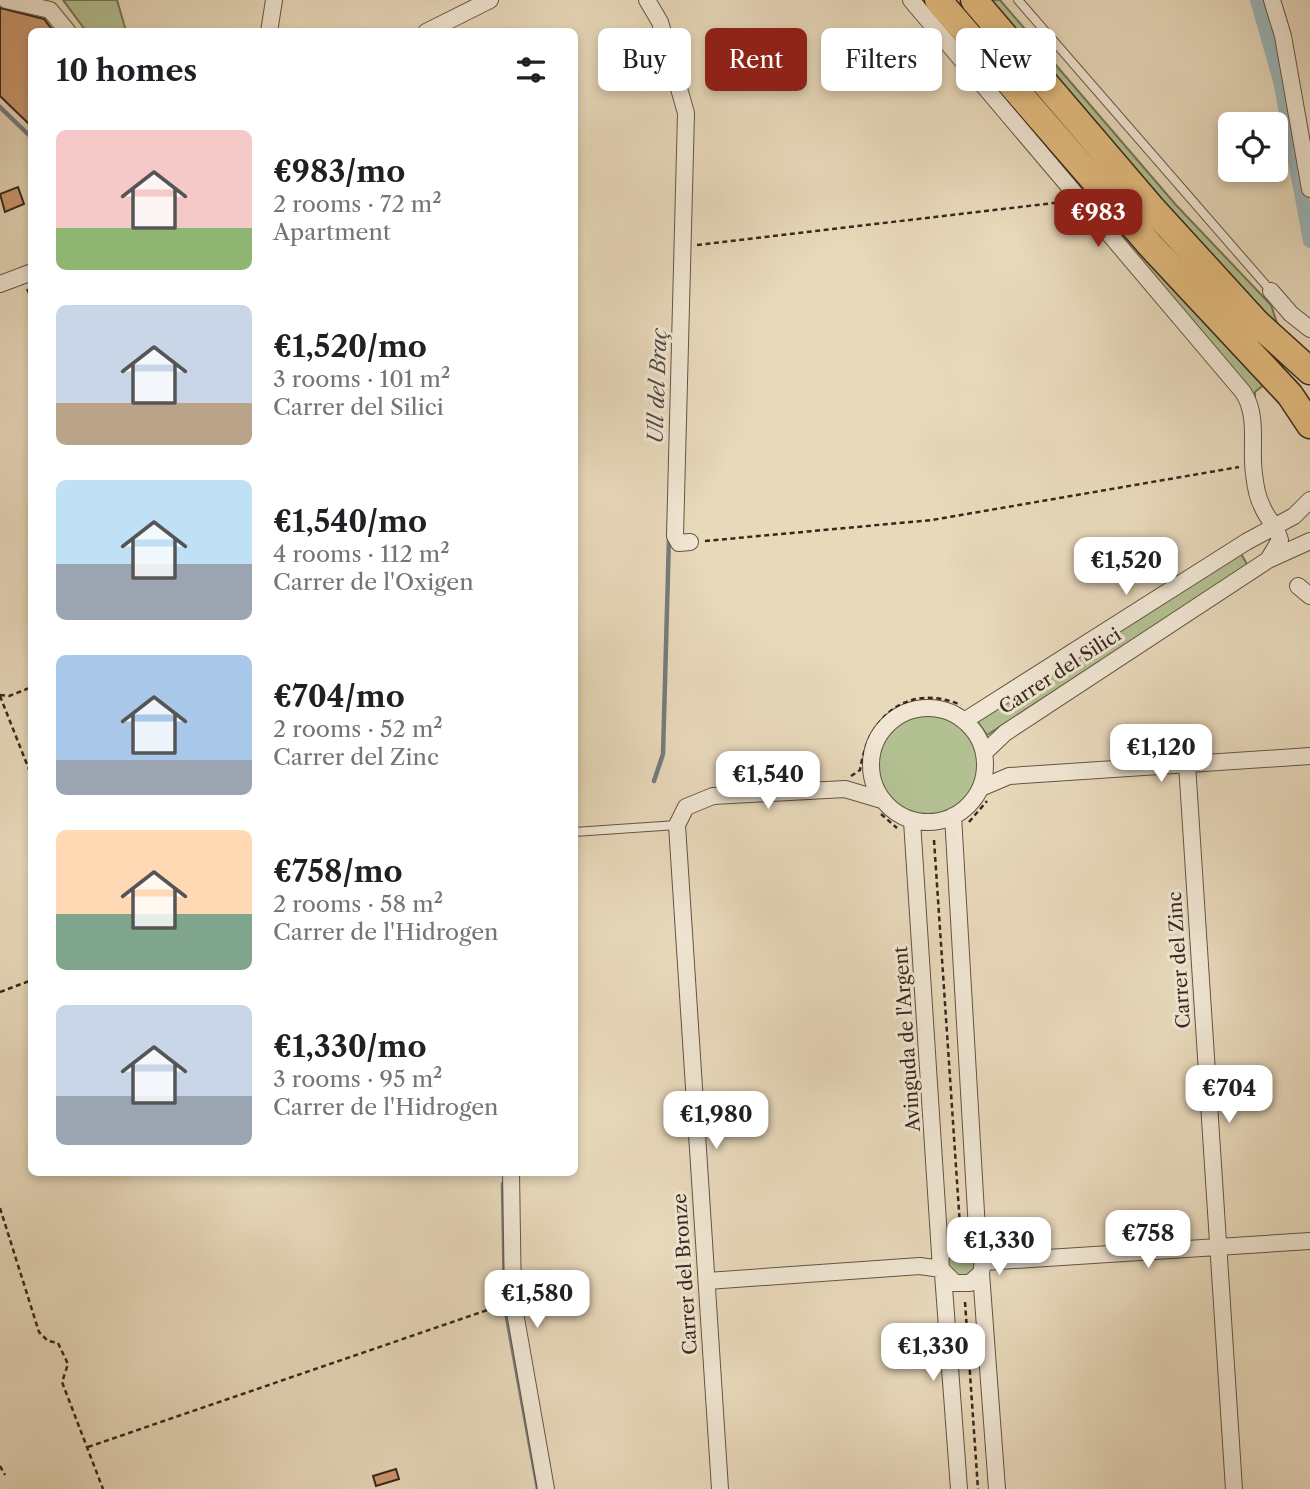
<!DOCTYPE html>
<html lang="en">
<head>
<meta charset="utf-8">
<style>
	:root { --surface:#fff; --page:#f2f2f2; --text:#202124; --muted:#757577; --accent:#8f2418 }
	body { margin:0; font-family:"Libre Caslon Text",serif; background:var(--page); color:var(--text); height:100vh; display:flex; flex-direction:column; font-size:26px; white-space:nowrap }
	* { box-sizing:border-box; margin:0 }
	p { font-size:23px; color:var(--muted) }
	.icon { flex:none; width:38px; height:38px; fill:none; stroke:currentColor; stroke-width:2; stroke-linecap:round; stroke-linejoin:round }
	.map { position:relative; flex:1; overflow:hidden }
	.drawer { position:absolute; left:28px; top:28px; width:550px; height:1148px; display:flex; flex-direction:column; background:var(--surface); border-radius:10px; box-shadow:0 4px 10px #0003 }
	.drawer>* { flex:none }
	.top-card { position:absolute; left:598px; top:28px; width:606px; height:63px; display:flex; gap:14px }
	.fabs { position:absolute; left:1218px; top:112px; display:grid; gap:14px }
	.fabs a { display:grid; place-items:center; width:70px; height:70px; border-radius:10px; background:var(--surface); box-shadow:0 4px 10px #0003; font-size:35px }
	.price { position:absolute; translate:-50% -60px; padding:0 16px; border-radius:14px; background:#fff; color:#222; font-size:23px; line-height:46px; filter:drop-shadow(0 2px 4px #0008) }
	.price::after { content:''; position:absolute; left:50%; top:42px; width:21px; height:16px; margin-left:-10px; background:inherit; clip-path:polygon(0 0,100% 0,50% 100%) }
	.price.active { background:var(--accent); color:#fff }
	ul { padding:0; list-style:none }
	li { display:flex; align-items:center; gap:21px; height:175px; padding:0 28px }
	li span { display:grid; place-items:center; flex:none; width:196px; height:140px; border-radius:10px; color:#555 }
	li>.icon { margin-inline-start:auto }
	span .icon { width:84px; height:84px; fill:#fffc; stroke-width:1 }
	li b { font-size:30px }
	h2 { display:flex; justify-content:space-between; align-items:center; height:84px; padding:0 28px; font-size:30px }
	.tag { padding:0 24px; border-radius:10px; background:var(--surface); box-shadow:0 4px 10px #0003; font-size:24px; line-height:63px }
	.tag.active { background:var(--accent); color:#fff }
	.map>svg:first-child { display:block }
</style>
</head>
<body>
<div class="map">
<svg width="1310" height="1489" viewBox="0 0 1310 1489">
	<rect width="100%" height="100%" fill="#e8d9bb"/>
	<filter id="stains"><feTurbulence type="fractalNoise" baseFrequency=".00286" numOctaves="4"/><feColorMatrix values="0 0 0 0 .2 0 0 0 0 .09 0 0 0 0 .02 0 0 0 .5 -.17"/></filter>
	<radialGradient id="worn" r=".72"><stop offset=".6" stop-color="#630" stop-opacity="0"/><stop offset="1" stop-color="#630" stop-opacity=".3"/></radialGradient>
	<!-- green -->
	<path fill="#b3c092" stroke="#767458" stroke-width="2" d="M63,0h54l9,31h-40z
		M918,0h9l339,383 -11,9v7z
		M982,0h18l176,205 95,100 8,24 22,26z
		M1240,552l8,14 -261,169 -10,-14z
		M878 765a50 50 0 1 1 100 0a50 50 0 1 1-100 0Z
		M954,1248l20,3 2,21 -14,7 -14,-8 -1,-15z"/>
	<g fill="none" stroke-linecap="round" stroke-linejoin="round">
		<!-- stream -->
		<path stroke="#747d7c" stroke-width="4.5" d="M1260,0l22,73
			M1283,95l2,-10
			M0,107l31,30
			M654,781l9,-27 6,-217
			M503,1184l2,122 33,183"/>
		<!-- canal -->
		<path stroke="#9cb7bb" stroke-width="14" d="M1257,0l23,81 30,160"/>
	</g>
	<!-- building -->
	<path fill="#cd9971" stroke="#39271e" stroke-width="2" d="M0,8l44,11 10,13h-22v95l-32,-31z
		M18,187l6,17 -19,8 -5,-18z
		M396,1469l3,10 -23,7 -3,-10z"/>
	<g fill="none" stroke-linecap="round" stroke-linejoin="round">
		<defs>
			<path id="service" d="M1018,0l253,291
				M574,832l103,-7"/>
			<path id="minor" d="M6,0l44,10 18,22
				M647,0l13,22 26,91 -11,423 4,7 11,-1
				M911,0l332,392c16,24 7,54 11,82 1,9 3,23 8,32 5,13 14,19 18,34l-12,20
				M1272,0l11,36 27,153
				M269,32l5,-32
				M426,32l64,-32
				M0,284l32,-12
				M1271,291l20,23 19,15
				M1298,586l12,10
				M871 765a57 57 0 1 1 114 0a57 57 0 1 1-114 0Z
				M964,721l282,-179 48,-26 16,-16
				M984,753l21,-20 263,-173 42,-19
				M1187,764l47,725
				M981,788l28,-12 301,-20
				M953,816l25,431
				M912,821l29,448 14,14h15l11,-10c8,-31 -19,-42 -39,-19
				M511,1172l2,129 33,188
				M984,1262l326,-21
				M981,1273l16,216
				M943,1274l16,215
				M707,1281l213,-15 21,3
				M720,1489l-43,-664 9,-18 27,-11 132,-7 37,11"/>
			<path id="primary" d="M938,0l212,245 140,150 20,30
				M974,0l177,207 106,116 53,48"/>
		</defs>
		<!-- service casing -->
		<use href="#service" stroke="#655445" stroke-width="10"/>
		<!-- minor casing -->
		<use href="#minor" stroke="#655445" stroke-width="18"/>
		<!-- primary casing -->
		<use href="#primary" stroke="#39271e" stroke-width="29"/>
		<!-- path -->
		<path stroke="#39271e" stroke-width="2.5" stroke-dasharray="5 3.5" stroke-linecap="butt" d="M697,245l365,-43
			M27,289l5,10
			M705,541l227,-21 307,-53
			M0,695l9,1 23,-9
			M0,696l32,81
			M851,776l9,-6c8,-53 47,-88 101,-65
			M881,814l16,14
			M969,822l18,-21
			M934,840l26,386
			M0,992l32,-12
			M0,1208l39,124 9,9 10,2 10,21 -6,18 41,107
			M965,1302l13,187
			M88,1447l411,-141
			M0,1466l5,9"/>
		<!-- service -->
		<use href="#service" stroke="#f0e6d3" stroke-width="8"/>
		<!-- minor -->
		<use href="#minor" stroke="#f0e6d3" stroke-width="16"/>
		<!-- primary -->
		<use href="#primary" stroke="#e4bc7e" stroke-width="26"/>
	</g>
	<g text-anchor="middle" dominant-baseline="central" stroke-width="6" stroke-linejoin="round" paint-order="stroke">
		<!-- street labels -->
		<g font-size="19" fill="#39271e" stroke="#f0e6d3">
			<text transform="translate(1060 671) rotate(-33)">Carrer del Silici</text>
			<text transform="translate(1179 960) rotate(-94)">Carrer del Zinc</text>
			<text transform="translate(907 1039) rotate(-94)">Avinguda de l'Argent</text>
			<text transform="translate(685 1274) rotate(-94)">Carrer del Bronze</text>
		</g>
		<!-- water labels -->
		<g font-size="21" font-style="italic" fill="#524b45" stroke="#f0e6d3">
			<text transform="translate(657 386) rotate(-88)">Ull del Braç</text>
		</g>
	</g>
	<rect width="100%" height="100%" filter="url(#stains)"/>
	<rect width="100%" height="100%" fill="url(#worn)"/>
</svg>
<div class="fabs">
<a><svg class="icon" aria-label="locate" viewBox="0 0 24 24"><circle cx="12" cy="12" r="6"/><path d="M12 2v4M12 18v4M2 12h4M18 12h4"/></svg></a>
</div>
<b class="price active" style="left:1098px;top:249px">€983</b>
<b class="price" style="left:1126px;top:597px">€1,520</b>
<b class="price" style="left:1161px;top:784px">€1,120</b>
<b class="price" style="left:768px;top:811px">€1,540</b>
<b class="price" style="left:1229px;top:1125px">€704</b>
<b class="price" style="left:716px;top:1151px">€1,980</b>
<b class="price" style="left:1148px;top:1270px">€758</b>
<b class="price" style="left:999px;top:1277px">€1,330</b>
<b class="price" style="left:537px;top:1330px">€1,580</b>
<b class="price" style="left:933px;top:1383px">€1,330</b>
<div class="top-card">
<a class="tag">Buy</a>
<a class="tag active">Rent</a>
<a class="tag">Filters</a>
<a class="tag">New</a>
</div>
<section class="drawer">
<h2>10 homes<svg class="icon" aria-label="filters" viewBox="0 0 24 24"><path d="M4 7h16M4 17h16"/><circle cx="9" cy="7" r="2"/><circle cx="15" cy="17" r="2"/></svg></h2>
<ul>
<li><span style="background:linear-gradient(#f6c9c9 70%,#8fb573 0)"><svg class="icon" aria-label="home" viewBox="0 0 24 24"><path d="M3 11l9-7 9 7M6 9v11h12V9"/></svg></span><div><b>€983/mo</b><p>2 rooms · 72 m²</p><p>Apartment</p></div></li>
<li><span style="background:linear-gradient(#c9d6e8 70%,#b9a48a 0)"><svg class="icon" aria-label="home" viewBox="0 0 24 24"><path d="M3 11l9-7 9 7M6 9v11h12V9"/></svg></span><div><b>€1,520/mo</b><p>3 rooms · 101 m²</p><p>Carrer del Silici</p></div></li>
<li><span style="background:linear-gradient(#bfe0f5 60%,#9aa5b1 0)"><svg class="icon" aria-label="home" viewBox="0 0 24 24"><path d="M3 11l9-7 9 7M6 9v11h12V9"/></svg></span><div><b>€1,540/mo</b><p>4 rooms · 112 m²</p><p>Carrer de l'Oxigen</p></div></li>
<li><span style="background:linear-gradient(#a9c7e8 75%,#9aa5b1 0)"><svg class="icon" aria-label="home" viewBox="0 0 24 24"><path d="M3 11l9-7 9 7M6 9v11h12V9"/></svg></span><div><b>€704/mo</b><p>2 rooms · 52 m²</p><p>Carrer del Zinc</p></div></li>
<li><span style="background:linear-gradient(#ffd9b3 60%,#7fa58c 0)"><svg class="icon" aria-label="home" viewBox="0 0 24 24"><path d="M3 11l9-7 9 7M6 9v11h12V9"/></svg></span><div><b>€758/mo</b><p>2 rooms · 58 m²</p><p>Carrer de l'Hidrogen</p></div></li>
<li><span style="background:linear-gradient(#c9d6e8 65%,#9aa5b1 0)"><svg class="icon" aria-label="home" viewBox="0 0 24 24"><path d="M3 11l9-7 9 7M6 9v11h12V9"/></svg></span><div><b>€1,330/mo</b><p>3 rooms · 95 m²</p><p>Carrer de l'Hidrogen</p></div></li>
</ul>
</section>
</div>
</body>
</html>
